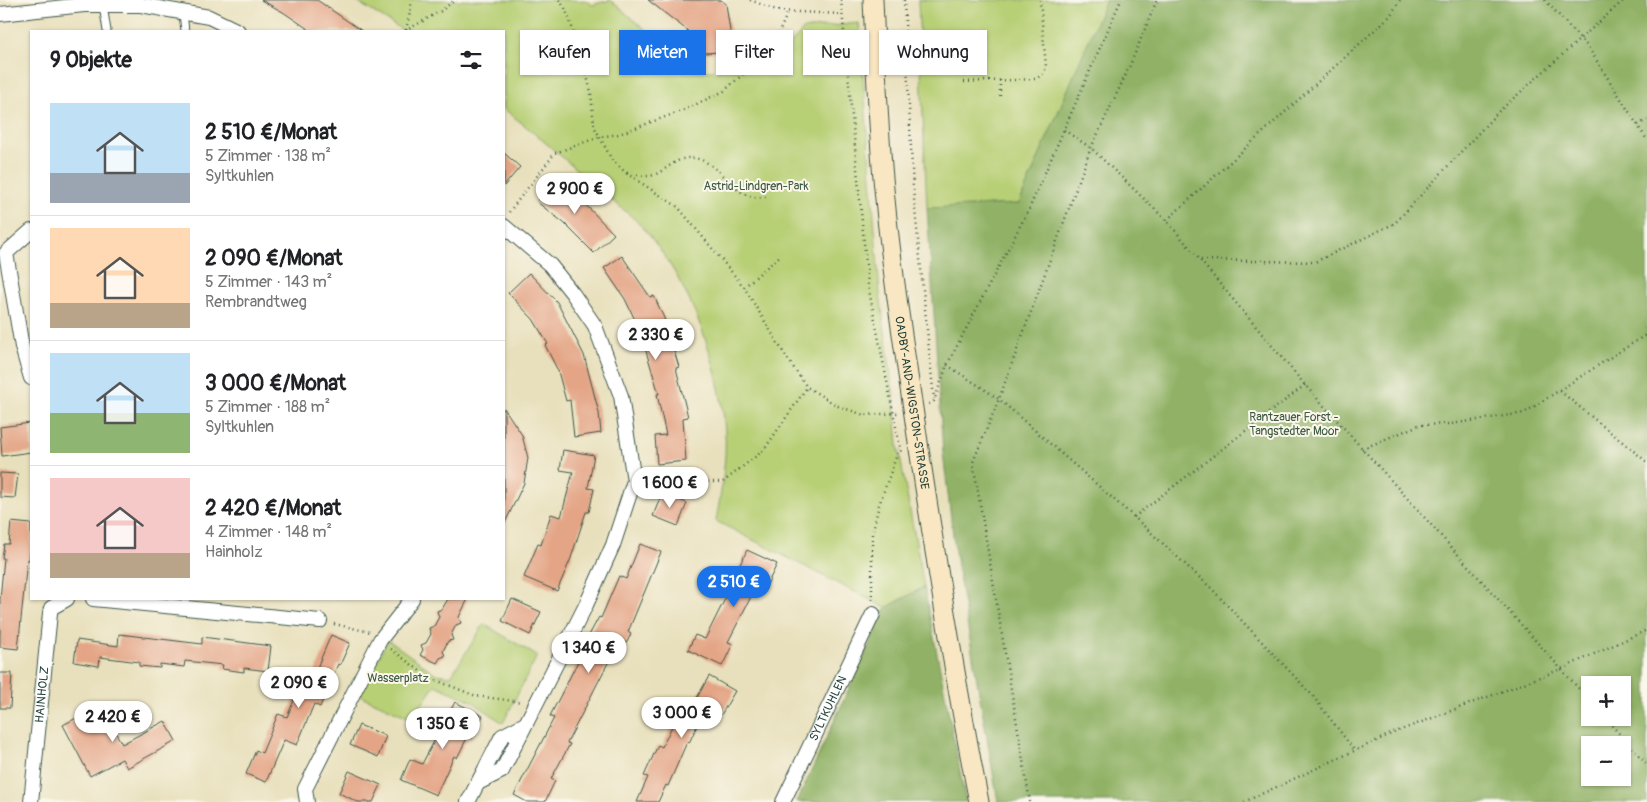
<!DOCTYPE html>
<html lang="de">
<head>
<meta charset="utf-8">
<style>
	:root { --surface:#fff; --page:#f2f2f2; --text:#202124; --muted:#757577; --line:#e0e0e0; --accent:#1a73e8 }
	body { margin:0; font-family:Pangolin,sans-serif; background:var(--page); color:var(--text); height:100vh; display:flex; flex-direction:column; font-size:19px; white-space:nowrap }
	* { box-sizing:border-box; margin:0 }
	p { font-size:16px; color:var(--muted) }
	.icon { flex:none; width:28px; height:28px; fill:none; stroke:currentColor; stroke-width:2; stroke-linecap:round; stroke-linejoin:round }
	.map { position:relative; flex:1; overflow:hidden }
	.sheet { position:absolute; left:30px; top:30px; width:475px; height:570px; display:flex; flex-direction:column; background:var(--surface); border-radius:0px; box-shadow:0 1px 4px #0004 }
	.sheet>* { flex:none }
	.banner { position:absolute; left:520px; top:30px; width:475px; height:45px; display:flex; gap:10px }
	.fabs { position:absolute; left:1581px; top:676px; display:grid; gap:10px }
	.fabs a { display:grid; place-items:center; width:50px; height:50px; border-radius:0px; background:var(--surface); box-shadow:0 1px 4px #0004; font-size:25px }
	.price { position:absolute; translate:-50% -42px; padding:0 11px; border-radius:18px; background:#fff; color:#222; font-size:16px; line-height:32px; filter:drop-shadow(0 1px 2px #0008) }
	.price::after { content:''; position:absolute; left:50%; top:30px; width:15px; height:11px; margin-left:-8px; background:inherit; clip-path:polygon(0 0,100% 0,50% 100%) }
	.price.active { background:var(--accent); color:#fff }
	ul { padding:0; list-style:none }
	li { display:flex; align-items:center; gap:15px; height:125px; padding:0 20px }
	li+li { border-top:1px solid var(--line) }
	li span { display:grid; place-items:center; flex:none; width:140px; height:100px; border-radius:0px; color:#555 }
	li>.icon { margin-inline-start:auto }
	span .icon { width:60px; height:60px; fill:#fffc; stroke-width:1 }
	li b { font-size:21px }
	h2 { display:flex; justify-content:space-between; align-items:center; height:60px; padding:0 20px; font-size:21px }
	.tag { padding:0 18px; border-radius:0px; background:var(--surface); box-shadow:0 1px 4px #0004; font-size:18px; line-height:45px }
	.tag.active { background:var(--accent); color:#fff }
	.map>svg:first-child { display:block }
</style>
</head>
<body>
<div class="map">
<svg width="1647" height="802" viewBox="0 0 1647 802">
	<rect width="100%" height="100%" fill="#fbf7ec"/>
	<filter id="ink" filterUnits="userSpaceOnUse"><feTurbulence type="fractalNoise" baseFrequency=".02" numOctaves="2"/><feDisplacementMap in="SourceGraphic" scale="10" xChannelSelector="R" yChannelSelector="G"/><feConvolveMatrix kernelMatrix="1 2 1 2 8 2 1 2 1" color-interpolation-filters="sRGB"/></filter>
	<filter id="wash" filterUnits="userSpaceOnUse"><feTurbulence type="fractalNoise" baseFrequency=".0096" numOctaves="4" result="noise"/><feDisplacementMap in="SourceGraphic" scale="20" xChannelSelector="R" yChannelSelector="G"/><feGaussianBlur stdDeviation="1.12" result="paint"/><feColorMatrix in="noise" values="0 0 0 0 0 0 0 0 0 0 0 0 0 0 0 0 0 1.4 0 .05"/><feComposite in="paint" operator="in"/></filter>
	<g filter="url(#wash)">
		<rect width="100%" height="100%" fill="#e8e0bc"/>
		<!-- green -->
		<path fill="#b7cf74" stroke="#6b8654" d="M354,0h232l6,5 18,-5 64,53 9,20 88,-7 33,-37 55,-6 21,272 14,103 4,48 26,141 -38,21 -170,-87c5,-28 11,-61 9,-90 -5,-70 -35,-147 -80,-201 -12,-14 -29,-26 -43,-38 -32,-28 -64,-57 -98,-83v-78h-100z
			M918,0h188l-87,204 -92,4z
			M484,624l53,32 -34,67 -31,-22 -37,-16 -23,34 -53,-24 29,-55 48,34 15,2z"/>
		<!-- forest -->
		<path fill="#91b266" stroke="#58784d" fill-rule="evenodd" d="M1106,0h541v802h-649l-42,-243 -13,-106 -16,-245 92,-4zM1590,685h32v33h-32zM1590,745h32v33h-32z
			M924,587l42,215h-169l89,-194z"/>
		<g id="blocks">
			<!-- building -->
			<path fill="#e4a586" d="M261,0h56l45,31h-51l-28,-19z
				M648,0h73l5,4 7,47 -42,3 -3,-23z
				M504,153l16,14 -16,19z
				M555,178l24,20 35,36 -20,19 -30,-30 -27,-21z
				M622,256l28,41 4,-1 10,22 15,49 -3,1 12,49 -5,1 3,43 -29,3 -2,-28 11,-1 -9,-41h2l-14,-46 3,-1 -23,-48 -21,-31z
				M529,273l28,29 27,53 15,58 2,20 -27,4 -4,-37 -4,1 -8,-30 -13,-26 3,-1 -15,-25 -25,-26z
				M504,408l18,27 6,23 -4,25 -20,42z
				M31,423v29l-29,4 -2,-29z
				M563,450l31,5 -6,33 6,1 -5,23h-3l-15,46 -14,33 -33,-14 14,-33 3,1 10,-31 10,3 12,-45 -13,-2z
				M0,473l18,1 -3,24 -15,-1z
				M662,493l25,10 -9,23 -25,-10z
				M11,522l20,2v22l-2,14h-2l-9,89 -18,-2v-48l4,-41h-2l2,-14h5z
				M640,544l21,8 -33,80 3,2 -11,22 -7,-3 -46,90 3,1 -19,35 4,2 -10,21h-18l-13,-7 40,-77 -4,-2 39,-76 -2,-1 12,-22 2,1 18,-42 7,3z
				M747,550l30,14 -12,25 -8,-4 -29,57 5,2 -11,22 -34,-16 7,-15 10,4 32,-64h-2z
				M448,599h20l-9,18 2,6 -5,2 -5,10 2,5 -5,1 -5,10 2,5 -5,2 -3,5 -17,-8 3,-5 -2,-5 5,-2 5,-9 -2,-6 5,-2 5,-9 -2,-6 5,-2z
				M512,599l29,13 -11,23 -28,-14z
				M119,634l83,10v-7l69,9 -3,25 -24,-3v4l-22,-3 1,-4 -38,-4 -1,6 -24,-3v4l-21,-2v-4l-39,-5 -1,9 -25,-4 3,-22 41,6z
				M331,635l19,8 -10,22 -2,-1 -18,43 -6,-3 -17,41 -13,-5 -18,42 -20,-8 10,-24 6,3 16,-39 9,3 18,-43 8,3z
				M0,673h12l-2,35h-10z
				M709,676l26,15 -14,24 -15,-9 -17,37 -2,-1 -19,44 -2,-1 -8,17h-21l11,-25 -4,-1 14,-31 4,2 17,-35 8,4z
				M455,702l28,14 -12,22 -3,-2 -11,22 -3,-2 -18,39 -35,-15 9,-21 12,5z
				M103,710l19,34 43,-23 11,20 -49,27 -5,-9 -32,17 -27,-51 19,-10 3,5z
				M359,725l27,11 -8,21 -28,-12z
				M349,771l32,14 -8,17h-15l-19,-9z"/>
		</g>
	</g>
	<g filter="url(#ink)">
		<use href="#blocks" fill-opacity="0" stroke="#3d5548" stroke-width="1"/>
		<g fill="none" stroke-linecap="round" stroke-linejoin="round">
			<defs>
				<path id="service" d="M103,5l4,26
					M183,13l2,18"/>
				<g id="minor">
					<path d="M0,14l84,-9h57l68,12 29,14"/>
					<path d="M31,231l-25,22 16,94 9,31"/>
					<path d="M93,599l227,22"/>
					<path d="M478,783l24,-12 84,-166 27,-60 21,-64 -13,-85 -26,-70 -22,-32 -23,-29 -46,-39"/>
					<path id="s1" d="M31,802l19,-189 1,-5 16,-9"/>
					<path d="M307,802l-2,-13 75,-149 32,-41"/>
					<path d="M468,802l34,-66 23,-12"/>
					<path id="s2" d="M783,802l90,-188"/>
				</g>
				<g id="secondary">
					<path id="s3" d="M873,0c3,66 5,133 12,199 8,84 22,167 34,250 18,118 37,236 60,353"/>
				</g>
			</defs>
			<!-- service casing -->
			<use href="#service" stroke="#3d5548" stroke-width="9"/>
			<!-- minor casing -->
			<use href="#minor" stroke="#3d5548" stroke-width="16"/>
			<!-- secondary casing -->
			<use href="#secondary" stroke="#3d5548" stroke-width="21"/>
			<!-- path -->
			<path stroke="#3d5548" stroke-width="2.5" stroke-dasharray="1 4" stroke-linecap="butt" d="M559,0l6,8 15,41 11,43 3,34 18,34 14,13 52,34 66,80 41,68 22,32 31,19 26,9 34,-2
				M750,0l29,11 62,3
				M841,0l27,285 33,167
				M904,0l9,189 21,210
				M1545,0l43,47 59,93
				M406,30l5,-22v-8
				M405,31l36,-20 14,-11
				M1000,80v18
				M964,82l72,-3 8,-6 2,-6 -6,-67
				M1638,125l9,-5
				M1064,130l27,18 76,73 138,164 285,316
				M627,173c7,1 14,3 20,3 15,0 26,-18 42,-18 27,-1 38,31 61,38 5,2 13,1 19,1
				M509,212l46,-59 44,-16 20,-3 65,-24 40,-19 36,-32 18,-24 10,-23
				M1167,220l223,-204 10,-16
				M1201,260l114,2 80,-39 102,-110 127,-113
				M744,287l37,-32
				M947,365l52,34 135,118 77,71 101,107 43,56
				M1560,391l87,71
				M929,404l5,-3 13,-36 82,-156 92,-209
				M1362,449l57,-24 32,-1 73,-11 123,-79
				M648,482h75l41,-32 43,-63
				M1134,517l171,-132
				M872,600v-66l7,-29 20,-56
				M334,624l36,8
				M391,649l37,28 48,19 46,6
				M1605,718l42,46
				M1030,802l-57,-340 26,-63 92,-251 37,-78 29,-70
				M1244,802l149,-69 168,-64 86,-39"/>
			<!-- service -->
			<use href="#service" stroke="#fff" stroke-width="7"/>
			<!-- minor -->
			<use href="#minor" stroke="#fff" stroke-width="14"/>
			<!-- secondary -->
			<use href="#secondary" stroke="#f9e7c3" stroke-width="19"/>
		</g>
	</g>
	<g text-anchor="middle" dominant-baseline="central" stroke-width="4" stroke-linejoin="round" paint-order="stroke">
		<!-- park labels -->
		<g font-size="12" fill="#3d5a41" stroke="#fbf7ec">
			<text x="756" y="186">Astrid-Lindgren-Park</text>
			<text x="1294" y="417">Rantzauer Forst -<tspan x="1294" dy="14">Tangstedter Moor</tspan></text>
			<text x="398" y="678">Wasserplatz</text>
		</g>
		<!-- street labels -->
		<g font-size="12" fill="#1f3d34" stroke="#fbf7ec">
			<text stroke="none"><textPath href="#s3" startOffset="405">OADBY-AND-WIGSTON-STRASSE</textPath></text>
			<text stroke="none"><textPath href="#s1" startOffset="108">HAINHOLZ</textPath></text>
			<text stroke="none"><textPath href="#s2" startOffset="104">SYLTKUHLEN</textPath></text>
		</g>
	</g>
</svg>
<div class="fabs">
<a>+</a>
<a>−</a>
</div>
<b class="price" style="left:575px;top:215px">2 900 €</b>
<b class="price" style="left:656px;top:361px">2 330 €</b>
<b class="price" style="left:670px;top:509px">1 600 €</b>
<b class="price active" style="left:734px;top:608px">2 510 €</b>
<b class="price" style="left:589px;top:674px">1 340 €</b>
<b class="price" style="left:299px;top:709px">2 090 €</b>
<b class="price" style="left:682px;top:739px">3 000 €</b>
<b class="price" style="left:113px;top:743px">2 420 €</b>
<b class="price" style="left:443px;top:750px">1 350 €</b>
<div class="banner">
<a class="tag">Kaufen</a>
<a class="tag active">Mieten</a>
<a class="tag">Filter</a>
<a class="tag">Neu</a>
<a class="tag">Wohnung</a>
</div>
<section class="sheet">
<h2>9 Objekte<svg class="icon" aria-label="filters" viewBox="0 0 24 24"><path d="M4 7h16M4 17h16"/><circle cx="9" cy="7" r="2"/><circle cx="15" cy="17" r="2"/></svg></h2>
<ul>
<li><span style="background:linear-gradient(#bfe0f5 70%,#9aa5b1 0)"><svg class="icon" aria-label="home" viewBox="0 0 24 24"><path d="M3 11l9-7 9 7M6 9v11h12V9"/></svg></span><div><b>2 510 €/Monat</b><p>5 Zimmer · 138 m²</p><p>Syltkuhlen</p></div></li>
<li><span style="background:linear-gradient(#ffd9b3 75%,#b9a48a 0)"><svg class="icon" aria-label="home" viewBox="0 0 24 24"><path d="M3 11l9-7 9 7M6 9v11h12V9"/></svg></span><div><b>2 090 €/Monat</b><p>5 Zimmer · 143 m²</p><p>Rembrandtweg</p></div></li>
<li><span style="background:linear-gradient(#bfe0f5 60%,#8fb573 0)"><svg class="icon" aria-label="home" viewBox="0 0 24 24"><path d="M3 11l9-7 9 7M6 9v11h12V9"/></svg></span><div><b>3 000 €/Monat</b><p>5 Zimmer · 188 m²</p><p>Syltkuhlen</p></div></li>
<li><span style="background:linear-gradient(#f6c9c9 75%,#b9a48a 0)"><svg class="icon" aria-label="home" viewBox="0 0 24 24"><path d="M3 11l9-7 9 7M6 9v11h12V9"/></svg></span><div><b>2 420 €/Monat</b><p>4 Zimmer · 148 m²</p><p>Hainholz</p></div></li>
</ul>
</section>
</div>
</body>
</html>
